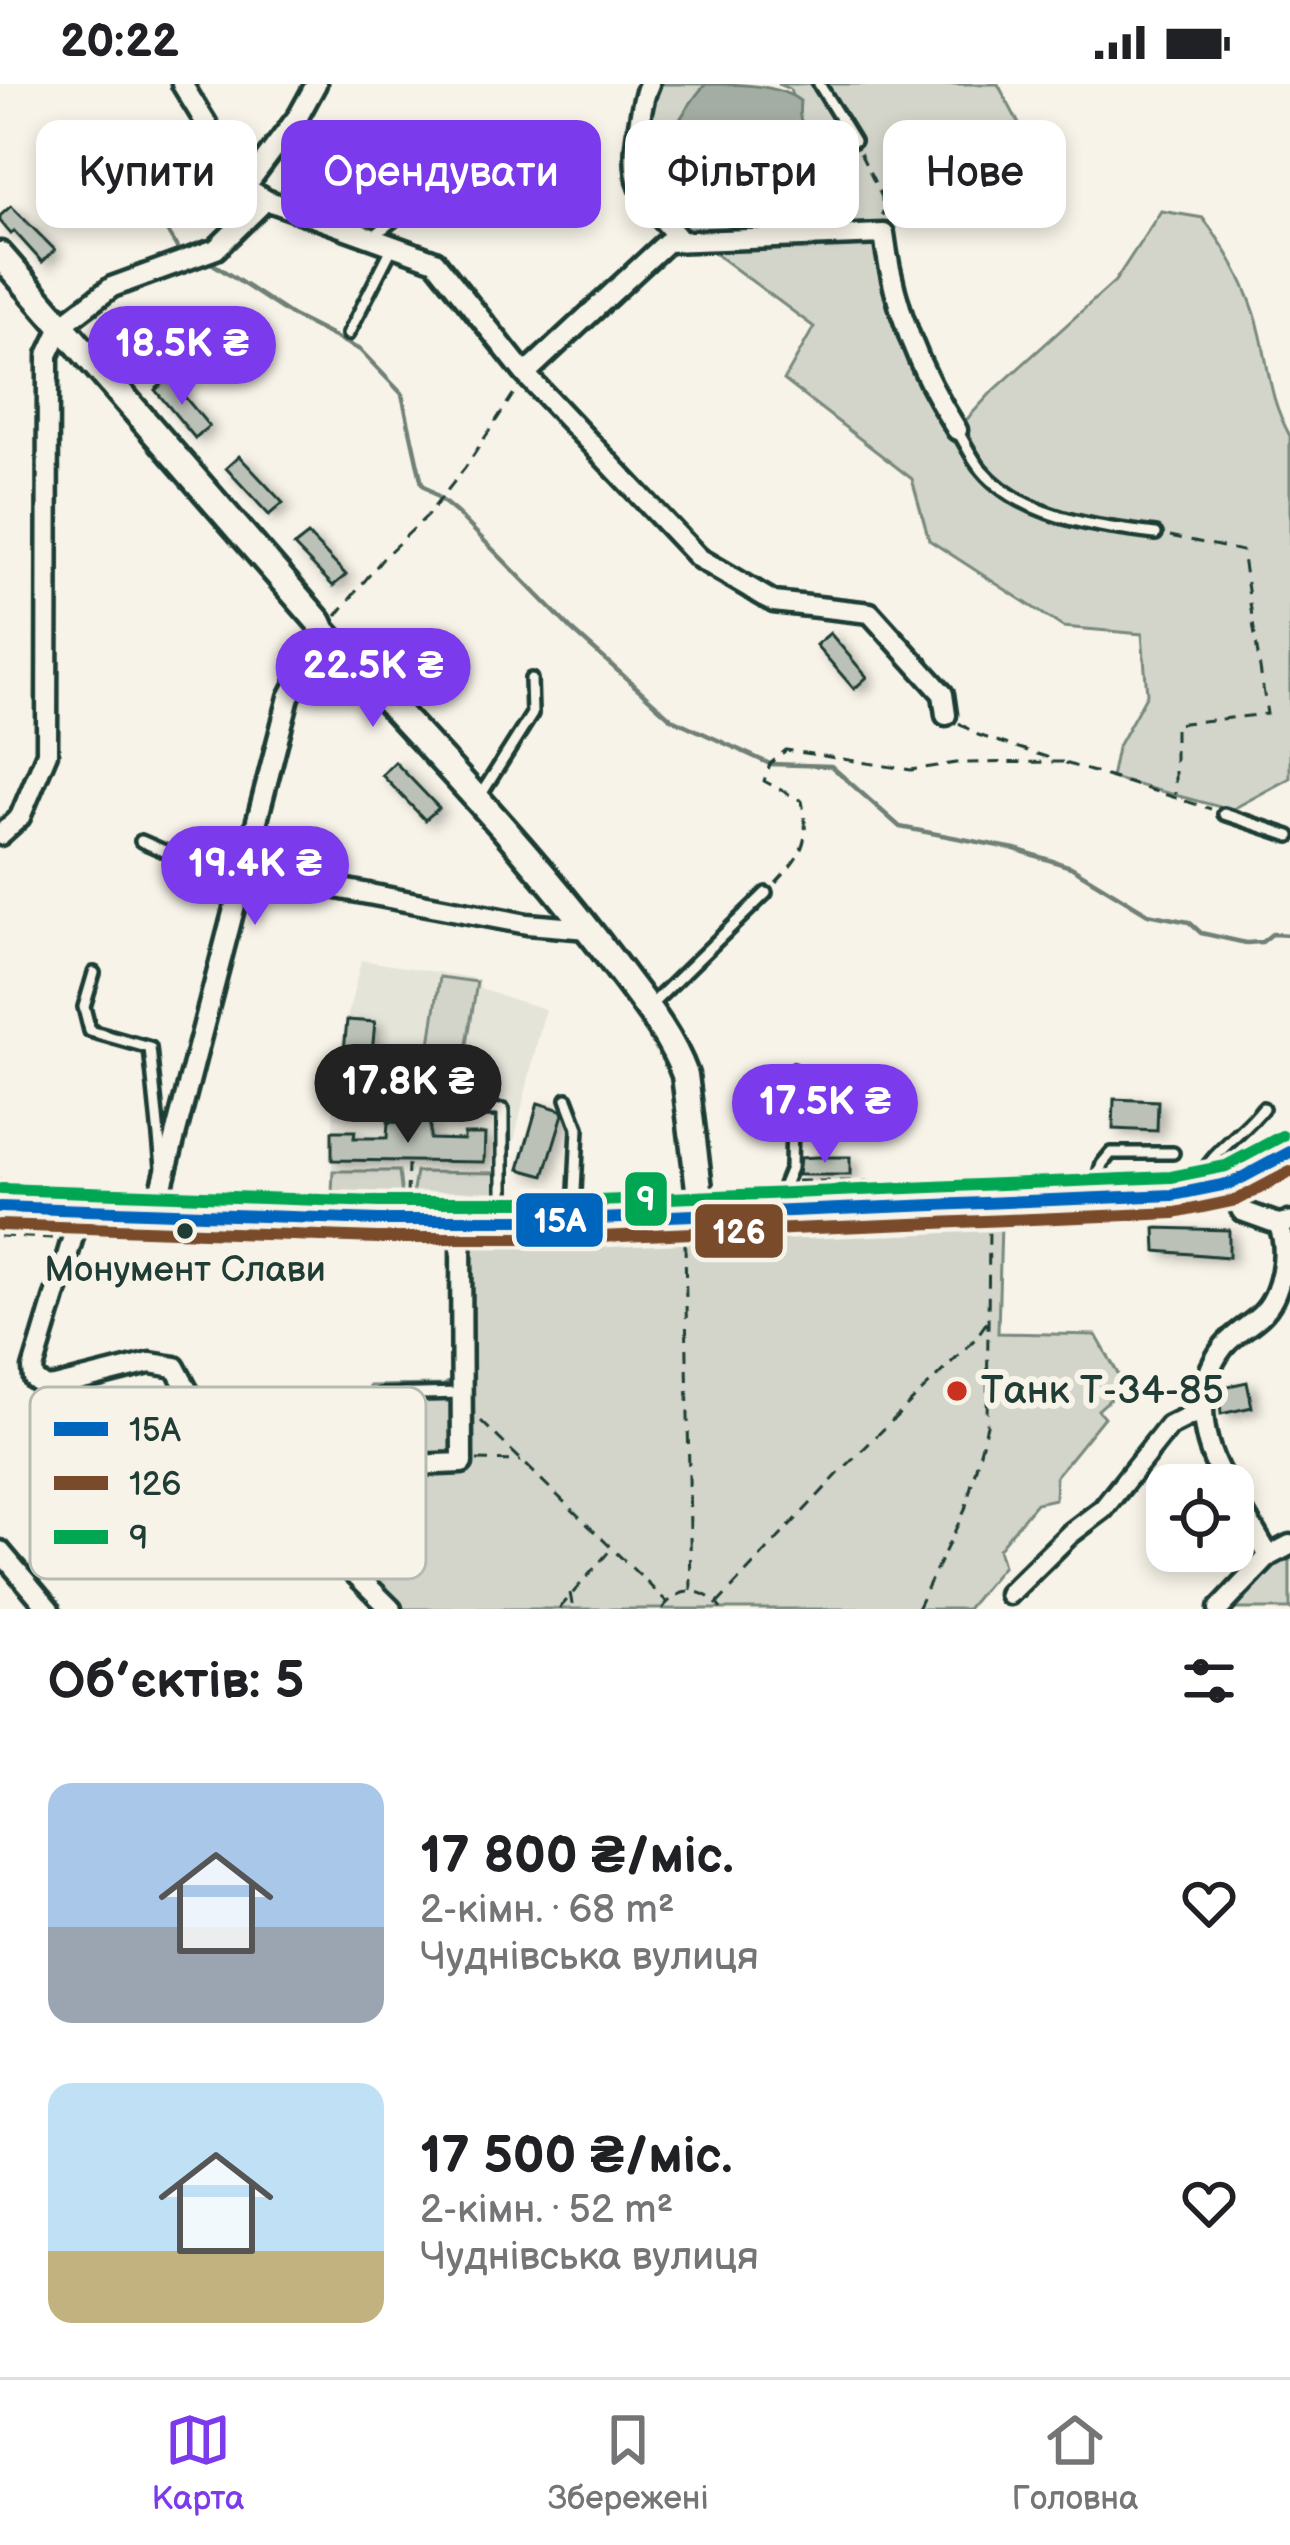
<!DOCTYPE html>
<html lang="uk">
<head>
<meta charset="utf-8">
<style>
	:root { --surface:#fff; --page:#f2f2f2; --text:#202124; --muted:#757577; --line:#e0e0e0; --accent:#7c3aed }
	body { margin:0; font-family:"Balsamiq Sans",sans-serif; background:var(--page); color:var(--text); height:100vh; display:flex; flex-direction:column; font-size:45px; white-space:nowrap }
	* { box-sizing:border-box; margin:0 }
	p { font-size:39px; color:var(--muted) }
	.icon { flex:none; width:66px; height:66px; fill:none; stroke:currentColor; stroke-width:2; stroke-linecap:round; stroke-linejoin:round }
	.map { position:relative; height:1525px; overflow:hidden }
	.side { display:flex; flex-direction:column; background:var(--surface); flex:1 }
	.side>* { flex:none }
	.hud { position:absolute; left:36px; top:36px; width:1218px; height:108px; display:flex; gap:24px }
	.tools { position:absolute; left:1146px; top:1380px; display:grid; gap:24px }
	.tools a { display:grid; place-items:center; width:108px; height:108px; border-radius:24px; background:var(--surface); box-shadow:0 6px 18px #0003; font-size:60px }
	.price { position:absolute; translate:-50% -102px; padding:0 27px; border-radius:42px; background:var(--accent); color:#fff; font-size:39px; line-height:78px; filter:drop-shadow(0 3px 6px #0008) }
	.price::after { content:''; position:absolute; left:50%; top:72px; width:36px; height:27px; margin-left:-18px; background:inherit; clip-path:polygon(0 0,100% 0,50% 100%) }
	.price.current { background:#222; color:#fff }
	ul { padding:0; list-style:none }
	li { display:flex; align-items:center; gap:36px; height:300px; padding:0 48px }
	li span { display:grid; place-items:center; flex:none; width:336px; height:240px; border-radius:24px; color:#555 }
	li>.icon { margin-inline-start:auto }
	span .icon { width:144px; height:144px; fill:#fffc; stroke-width:1 }
	li b { font-size:51px }
	h2 { display:flex; justify-content:space-between; align-items:center; height:144px; padding:0 48px; font-size:51px }
	.tag { padding:0 42px; border-radius:24px; background:var(--surface); box-shadow:0 6px 18px #0003; font-size:42px; line-height:108px }
	.tag.current { background:var(--accent); color:#fff }
	.status { display:flex; justify-content:space-between; align-items:center; height:84px; padding:0 60px; background:var(--surface); direction:ltr }
	.status svg { height:33px; fill:currentColor }
	.dock { display:flex; justify-content:space-around; align-items:center; height:168px; border-top:3px solid var(--line); background:var(--surface); font-size:33px; color:var(--muted) }
	.dock a { display:grid; justify-items:center; gap:6px }
	.dock .current { color:var(--accent) }
	.map>svg:first-child { display:block }
</style>
</head>
<body>
<div class="status"><b>20:22</b><svg viewBox="0 0 49 12"><path d="M0 12V9h3v3zM5 12V6h3v6zM10 12V3h3v9zM15 12V0h3v12zM26 1h20v11H26zM47 4h2v5h-2z"/></svg></div>
<div class="map">
<svg width="1290" height="1525" viewBox="0 0 1290 1525">
	<defs>
		<filter id="shadow"><feDropShadow dx="7" dy="4.5" stdDeviation="6" flood-color="#0004"/></filter>
	</defs>
	<rect width="100%" height="100%" fill="#f7f3e8"/>
	<filter id="ink" filterUnits="userSpaceOnUse"><feTurbulence type="fractalNoise" baseFrequency=".00833" numOctaves="2"/><feDisplacementMap in="SourceGraphic" scale="24" xChannelSelector="R" yChannelSelector="G"/><feConvolveMatrix kernelMatrix="1 2 1 2 8 2 1 2 1" color-interpolation-filters="sRGB"/></filter>
	<g filter="url(#ink)">
		<!-- built -->
		<path fill="#e5e4d9" d="M361,876l118,19 1,10 65,20 -45,192 -168,-7 2,-119z"/>
		<!-- green -->
		<path fill="#d3d5ca" stroke="#79897f" stroke-width="3" d="M644,0h62c-15,16 -21,33 -35,49l56,47 25,3 18,8h76c0,-26 -28,-45 -42,-65 -8,-11 -10,-24 -14,-37l-12,-5h220l31,59 -2,22 -118,36 -25,33 6,45 67,151 33,-36 125,-113 46,-70 42,7c27,35 48,74 58,118 9,40 9,63 29,100v342l-59,32 -120,-32 6,-30 30,-54 -5,-60 -79,-7 -134,-87 -17,-61 -128,-99 30,-53 -116,-86h-17l-38,-45z
			M440,893l37,5 -12,75 -36,-6z
			M333,1087h66l3,26 -70,-3z
			M416,1088l85,1 -1,28 -88,-4z
			M1001,1139l-3,110 98,2 29,51 -27,24 6,7 -48,59 -1,23 -19,4 -38,46 5,17 -36,43h-567l-39,-44 37,-62 2,-27 -29,-1 -2,-89 75,-1 10,-7 -1,-138 254,-1z
			M1290,1468v57h-54l43,-50z"/>
		<!-- water -->
		<path fill="#a4ada3" stroke="#6f8077" stroke-width="3" d="M706,0c31,0 73,0 94,17 -3,30 6,20 22,37 10,11 24,39 25,53h-77l-18,-8 -25,-3 -23,-6 -22,-13 -13,-16c2,-15 25,-49 37,-61z"/>
		<g fill="none" stroke-linecap="round" stroke-linejoin="round">
			<!-- stream -->
			<path stroke="#6f8077" stroke-width="4.5" d="M75,104l88,36 15,25 7,3
				M207,176l84,55 69,35 42,44 20,90 35,29 115,117 100,89 98,45 61,2 69,61 115,22 56,18 77,47 41,8 12,11 45,10 16,-1 10,-8 18,1"/>
		</g>
		<!-- building -->
		<path fill="#bbc1b6" stroke="#1f3d34" stroke-width="3" filter="url(#shadow)" d="M11,122l44,44 -13,12 -28,-31 -3,3 -11,-13v-5z
			M169,294l40,48 -14,12 -40,-48z
			M239,372l44,47 -14,12 -43,-47z
			M308,451l38,40 -13,11 -39,-40z
			M830,549l37,44 -13,12 -38,-44z
			M395,678l44,46 -14,12 -43,-45z
			M347,936l28,2 -5,51 -28,-2z
			M1114,1015l44,2 -1,30 -44,-2z
			M538,1019l23,7 2,4 -19,62 -25,-7z
			M388,1038l42,1v16l34,1v-6h21l-1,28 -152,-2v-29h23l-1,7h33z
			M817,1073h33v18h-52l2,-17z
			M1155,1144l74,2v27l-73,-6z
			M1247,1298l5,25 -31,7 -2,-26z"/>
		<g fill="none" stroke-linecap="round" stroke-linejoin="round">
			<defs>
				<path id="service" d="M819,0l35,57
					M371,154l32,-25 76,-29
					M348,250l45,-88
					M957,346c8,13 15,29 25,40 40,48 116,57 174,64
					M480,712l52,-82 -1,-35
					M1224,730l66,22
					M141,757l37,16 64,13
					M94,889l-10,34 6,24 60,17 12,118
					M651,921l115,-112
					M567,1015l11,29 -4,84
					M367,1024l136,2v105
					M1199,1097c13,-31 44,-46 64,-73
					M1093,1109l9,-29 9,-11h62
					M790,1123l-6,-22 7,-17 2,-98
					M379,1383l1,-72 82,-2"/>
				<path id="minor" d="M182,0l63,103 21,13 169,61 90,113 174,184 75,44 96,11 73,81 3,21
					M649,0c-7,14 -8,31 -11,47 -10,58 8,68 43,110
					M245,103l54,-72 17,-31
					M525,290l142,-132 217,-8c9,71 34,135 73,196
					M0,751l20,-18 27,-64 1,-398 14,-30 50,-38 104,-38 50,-49
					M242,786l285,54 61,5
					M1228,1100l14,27 36,13 10,-2
					M155,1129l134,-516 34,-66
					M78,1136l-45,149 1,10 12,9 9,-1 95,-24 25,4 54,101 39,20 123,121
					M1227,1401c-26,-41 -36,-97 -3,-139 10,-12 25,-20 36,-30 22,-20 30,-68 18,-92
					M268,1404l52,-19 142,-6 -1,-232
					M1233,1411l36,61
					M0,1467l49,58
					M1009,1510l61,-60 33,-25 66,-83 34,-17
					M1219,1525l50,-53 21,-11"/>
				<path id="tertiary" d="M0,171l319,367 4,9c97,107 200,211 287,327 27,37 59,73 75,117l19,154"/>
				<path id="primary" d="M0,1123l379,13h195l599,-25 59,-12 58,-31"/>
			</defs>
			<!-- service casing -->
			<use href="#service" stroke="#1f3d34" stroke-width="18"/>
			<!-- minor casing -->
			<use href="#minor" stroke="#1f3d34" stroke-width="27"/>
			<!-- tertiary casing -->
			<use href="#tertiary" stroke="#1f3d34" stroke-width="33"/>
			<!-- primary casing -->
			<use href="#primary" stroke="#1f3d34" stroke-width="39"/>
			<!-- path -->
			<path stroke="#1f3d34" stroke-width="3" stroke-dasharray="12 9" stroke-linecap="butt" d="M860,69l22,44 1,19
				M1170,452l72,15 25,163 -92,10v71
				M336,532l49,-60 42,-40 38,-48 51,-78
				M959,639l19,12 78,25
				M1065,679l146,46
				M776,799c28,-31 34,-41 26,-82l-38,-20 6,-17 16,-14 125,20 45,-7 107,-1
				M0,1096l52,5
				M797,1097h128
				M407,1112l1,-32
				M0,1152l52,2
				M685,1159l6,348
				M481,1337l186,181
				M477,1376l44,1
				M570,1509l3,16
				M717,1520l121,-130 137,-135 14,-20
				M559,1525l53,-61
				M662,1525c17,-23 42,-23 59,0
				M917,1525l48,-99 22,-85 2,-197"/>
			<!-- service -->
			<use href="#service" stroke="#f7f3e8" stroke-width="9"/>
			<!-- minor -->
			<use href="#minor" stroke="#f7f3e8" stroke-width="18"/>
			<!-- tertiary -->
			<use href="#tertiary" stroke="#f7f3e8" stroke-width="24"/>
			<!-- primary -->
			<use href="#primary" stroke="#f7f3e8" stroke-width="30"/>
			<defs>
				<path id="bus-1" d="M0,1123l379,13h195l599,-25 59,-12 58,-31"/>
				<path id="bus-2" d="M0,1141l378,13h196l601,-25 62,-13 53,-28"/>
				<path id="bus-3" d="M1,1105l378,13h195l597,-25 55,-11 56,-30"/>
			</defs>
			<!-- bus-1 casing -->
			<use href="#bus-1" stroke="#f7f3e8" stroke-width="21"/>
			<!-- bus-2 casing -->
			<use href="#bus-2" stroke="#f7f3e8" stroke-width="21"/>
			<!-- bus-3 casing -->
			<use href="#bus-3" stroke="#f7f3e8" stroke-width="21"/>
			<!-- bus-1 -->
			<use href="#bus-1" stroke="#0065bd" stroke-width="12"/>
			<!-- bus-2 -->
			<use href="#bus-2" stroke="#7a4b2a" stroke-width="12"/>
			<!-- bus-3 -->
			<use href="#bus-3" stroke="#00a651" stroke-width="12"/>
		</g>
	</g>
	<!-- markers -->
	<circle fill="#1f3d34" stroke="#f7f3e8" stroke-width="4.5" cx="185" cy="1147" r="10"/>
	<circle fill="#c8321e" stroke="#f7f3e8" stroke-width="4.5" cx="957" cy="1307" r="12"/>
	<g text-anchor="middle" dominant-baseline="central" stroke-width="12" stroke-linejoin="round" paint-order="stroke">
		<!-- bus labels -->
		<g font-size="36" fill="#1f3d34" stroke="#f7f3e8">
			<text x="185" y="1186">Монумент Слави</text>
		</g>
		<!-- poi labels -->
		<g font-size="39" fill="#1f3d34" stroke="#f7f3e8" text-anchor="start">
			<text x="981" y="1307">Танк Т-34-85</text>
		</g>
	</g>
	<!-- legend -->
	<rect x="30" y="1303" width="396" height="192" rx="18" fill="#f7f3e8" stroke="#b6bcb2" stroke-width="3"/>
	<rect x="54" y="1338" width="54" height="14" fill="#0065bd"/>
	<rect x="54" y="1392" width="54" height="14" fill="#7a4b2a"/>
	<rect x="54" y="1446" width="54" height="14" fill="#00a651"/>
	<g font-size="33" fill="#1f3d34">
		<text x="129" y="1357">15A</text>
		<text x="129" y="1411">126</text>
		<text x="129" y="1465">9</text>
	</g>
	<g stroke="#f7f3e8" stroke-width="4.5">
		<rect x="623" y="1086" width="46" height="58" rx="12" fill="#00a651"/>
		<rect x="514" y="1107" width="91" height="58" rx="12" fill="#0065bd"/>
		<rect x="693" y="1118" width="92" height="58" rx="12" fill="#7a4b2a"/>
	</g>
	<g font-size="33" text-anchor="middle" font-weight="bold" fill="#fff">
		<text x="646" y="1127">9</text>
		<text x="560" y="1148">15A</text>
		<text x="739" y="1159">126</text>
	</g>
</svg>
<div class="tools">
<a><svg class="icon" aria-label="locate" viewBox="0 0 24 24"><circle cx="12" cy="12" r="6"/><path d="M12 2v4M12 18v4M2 12h4M18 12h4"/></svg></a>
</div>
<b class="price" style="left:182px;top:324px">18.5K ₴</b>
<b class="price" style="left:373px;top:646px">22.5K ₴</b>
<b class="price" style="left:255px;top:844px">19.4K ₴</b>
<b class="price current" style="left:408px;top:1062px">17.8K ₴</b>
<b class="price" style="left:825px;top:1082px">17.5K ₴</b>
<div class="hud">
<a class="tag">Купити</a>
<a class="tag current">Орендувати</a>
<a class="tag">Фільтри</a>
<a class="tag">Нове</a>
</div>
</div>
<section class="side">
<h2>Об’єктів: 5<svg class="icon" aria-label="filters" viewBox="0 0 24 24"><path d="M4 7h16M4 17h16"/><circle cx="9" cy="7" r="2"/><circle cx="15" cy="17" r="2"/></svg></h2>
<ul>
<li><span style="background:linear-gradient(#a9c7e8 60%,#9aa5b1 0)"><svg class="icon" aria-label="home" viewBox="0 0 24 24"><path d="M3 11l9-7 9 7M6 9v11h12V9"/></svg></span><div><b>17 800 ₴/міс.</b><p>2-кімн. · 68 m²</p><p>Чуднівська вулиця</p></div><svg class="icon" aria-label="heart" viewBox="0 0 24 24"><path d="M12 20l-8-8c-3-5 5-10 8-4 3-6 11-1 8 4z"/></svg></li>
<li><span style="background:linear-gradient(#bfe0f5 70%,#c2b280 0)"><svg class="icon" aria-label="home" viewBox="0 0 24 24"><path d="M3 11l9-7 9 7M6 9v11h12V9"/></svg></span><div><b>17 500 ₴/міс.</b><p>2-кімн. · 52 m²</p><p>Чуднівська вулиця</p></div><svg class="icon" aria-label="heart" viewBox="0 0 24 24"><path d="M12 20l-8-8c-3-5 5-10 8-4 3-6 11-1 8 4z"/></svg></li>
</ul>
</section>
<nav class="dock">
<a class="current"><svg class="icon" aria-label="map" viewBox="0 0 24 24"><path d="M3 6l6-2 6 2 6-2v14l-6 2-6-2-6 2zM9 4v14M15 6v14"/></svg>Карта</a>
<a><svg class="icon" aria-label="saved" viewBox="0 0 24 24"><path d="M7 4h10v16l-5-4-5 4z"/></svg>Збережені</a>
<a><svg class="icon" aria-label="home" viewBox="0 0 24 24"><path d="M3 11l9-7 9 7M6 9v11h12V9"/></svg>Головна</a>
</nav>
</body>
</html>
